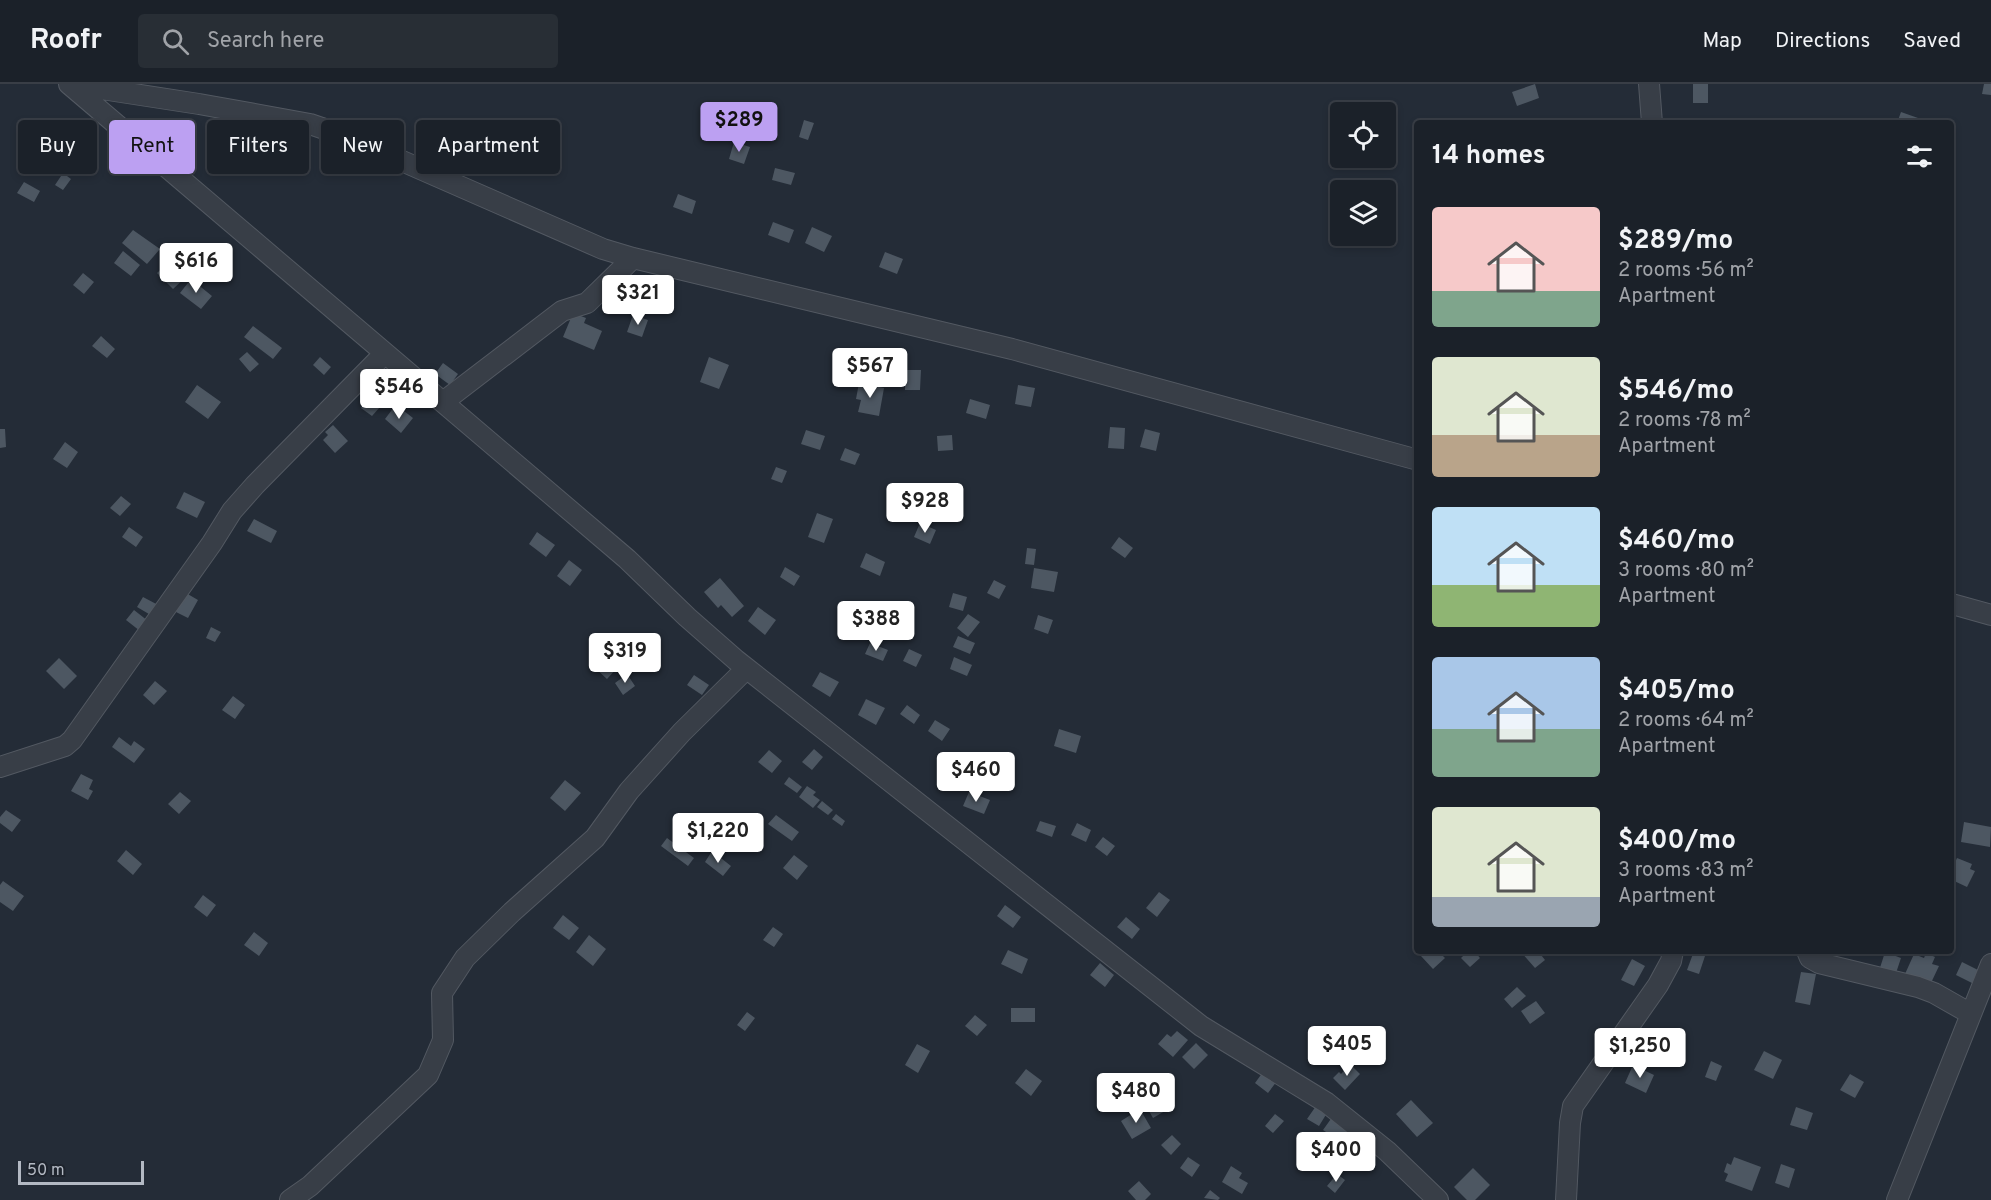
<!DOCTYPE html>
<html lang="en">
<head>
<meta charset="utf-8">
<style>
	:root { --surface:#1b2129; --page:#282e35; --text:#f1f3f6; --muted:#a0a3a8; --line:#393e46; --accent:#bca0f2 }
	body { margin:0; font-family:Overpass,sans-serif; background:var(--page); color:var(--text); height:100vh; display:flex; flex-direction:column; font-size:22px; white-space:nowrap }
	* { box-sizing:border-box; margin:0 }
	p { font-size:20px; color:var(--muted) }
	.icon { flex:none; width:33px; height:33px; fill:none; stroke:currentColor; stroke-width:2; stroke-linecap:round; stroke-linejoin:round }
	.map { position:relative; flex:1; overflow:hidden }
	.drawer { position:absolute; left:1414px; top:36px; width:540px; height:834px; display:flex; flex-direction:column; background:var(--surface); border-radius:6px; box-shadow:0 3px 9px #0003,0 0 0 2px var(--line) }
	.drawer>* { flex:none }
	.top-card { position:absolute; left:18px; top:36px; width:570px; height:54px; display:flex; gap:12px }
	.fabs { position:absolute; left:1330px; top:18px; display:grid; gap:12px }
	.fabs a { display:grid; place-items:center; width:66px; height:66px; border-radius:6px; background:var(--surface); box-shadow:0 3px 9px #0003,0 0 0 2px var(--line); font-size:30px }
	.scale { position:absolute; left:18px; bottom:15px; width:126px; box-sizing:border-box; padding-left:6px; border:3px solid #b3b9c3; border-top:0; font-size:16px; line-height:21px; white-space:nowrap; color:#b3b9c3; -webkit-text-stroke:4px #1d232c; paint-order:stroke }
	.price { position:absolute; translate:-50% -51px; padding:0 14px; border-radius:6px; background:#fff; color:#222; font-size:20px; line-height:39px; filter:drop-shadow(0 2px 3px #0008) }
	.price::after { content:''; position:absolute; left:50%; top:36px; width:18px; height:14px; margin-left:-9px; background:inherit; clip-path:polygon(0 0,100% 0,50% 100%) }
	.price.active { background:var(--accent); color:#111 }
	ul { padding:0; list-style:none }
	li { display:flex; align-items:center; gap:18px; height:150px; padding:0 18px }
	li span { display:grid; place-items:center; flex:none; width:168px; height:120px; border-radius:6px; color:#555 }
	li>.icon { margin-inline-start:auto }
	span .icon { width:72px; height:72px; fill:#fffc; stroke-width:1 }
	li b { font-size:26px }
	h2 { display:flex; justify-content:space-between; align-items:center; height:72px; padding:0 18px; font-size:26px }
	.chip { padding:0 21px; border-radius:6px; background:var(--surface); box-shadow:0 3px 9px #0003,0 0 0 2px var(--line); font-size:21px; line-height:54px }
	.chip.active { background:var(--accent); color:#111 }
	header { display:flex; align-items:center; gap:36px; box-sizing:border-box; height:84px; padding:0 30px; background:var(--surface); border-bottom:2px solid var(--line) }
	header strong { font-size:28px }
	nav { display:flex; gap:33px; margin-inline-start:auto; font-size:21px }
	.search { width:420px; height:54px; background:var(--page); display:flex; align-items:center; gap:15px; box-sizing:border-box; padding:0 21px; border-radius:6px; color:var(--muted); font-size:22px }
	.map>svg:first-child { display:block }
</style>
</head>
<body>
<header>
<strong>Roofr</strong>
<div class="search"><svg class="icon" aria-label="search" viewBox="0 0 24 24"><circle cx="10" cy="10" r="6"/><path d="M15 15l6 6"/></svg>Search here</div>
<nav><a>Map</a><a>Directions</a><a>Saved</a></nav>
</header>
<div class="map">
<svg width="1991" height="1116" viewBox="0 0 1991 1116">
	<rect width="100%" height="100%" fill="#242c37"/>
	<!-- building -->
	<path fill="#4d5762" d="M1535,0l4,14 -22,8 -5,-14z
		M1693,0h15v19h-15z
		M1984,0h7v11l-9,-1z
		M1901,28l17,6 -2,5h-19z
		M745,31l22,7 -3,9 -22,-6z
		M804,36l10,3 -6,17 -9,-3z
		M734,58l16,5 -6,17 -15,-5z
		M775,84l20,5 -4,12 -19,-5z
		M63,89l8,6 -8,11 -8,-5z
		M24,98l16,9 -6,11 -17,-9z
		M678,110l18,7 -4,13 -19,-7z
		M773,138l21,8 -5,13 -21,-8z
		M812,143l20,9 -8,16 -19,-9z
		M133,146l27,19 -13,15 -25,-21z
		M123,167l17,14 -9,11 -17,-13z
		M885,168l18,7 -6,15 -18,-7z
		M171,176l16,16 -14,13 -16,-16z
		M83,189l11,9 -10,12 -11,-9z
		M191,195l21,17 -11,13 -21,-16z
		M573,229l13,5 -2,5 18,8 -8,19 -31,-13z
		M633,231l15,5 -6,17 -15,-5z
		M253,242l29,22 -9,11 -29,-22z
		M101,252l14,13 -8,9 -15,-12z
		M247,268l12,12 -9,8 -11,-13z
		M320,273l11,10 -7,8 -11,-10z
		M709,273l20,8 -10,24 -19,-7z
		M443,279l15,11 -8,11 -15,-11z
		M905,286h16l-1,20h-15z
		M859,299l25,5 -5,28 -21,-4 3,-12 -5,-1z
		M197,301l24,17 -13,17 -23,-17z
		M1018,301l17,3 -4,19 -16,-3z
		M369,314l11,9 -8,9 -11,-8z
		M970,315l20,6 -4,14 -20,-6z
		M394,323l8,7 2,-3 9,7 -12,15 -16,-14z
		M333,341l15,16 -13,12 -12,-13 5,-5 -3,-3z
		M1110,343l15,1 -1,21 -16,-1z
		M0,345h5l1,18 -6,1z
		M1145,345l15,4 -4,18 -16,-4z
		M806,346l19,6 -5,14 -19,-6z
		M952,351l1,15 -15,1 -1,-15z
		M65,358l13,10 -11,16 -14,-9z
		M845,364l15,6 -5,11 -15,-5z
		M776,383l11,4 -5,12 -11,-4z
		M184,408l21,10 -8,16 -21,-10z
		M121,412l10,8 -11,12 -10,-8z
		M817,429l16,6 -9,24 -16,-6z
		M254,435l23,12 -6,12 -24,-12z
		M920,439l16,7 -6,14 -16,-7z
		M129,443l14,10 -7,10 -14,-10z
		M537,448l18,13 -9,12 -17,-13z
		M1119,453l14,11 -8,10 -14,-10z
		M1027,464l9,1 -2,16 -9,-1z
		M866,469l19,9 -5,14 -20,-9z
		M569,476l13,10 -12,16 -13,-10z
		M785,483l15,9 -6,10 -14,-9z
		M1034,484l24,4 -4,20 -23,-4z
		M720,494l24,28 -12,11 -11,-12 -3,3 -14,-16z
		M994,496l12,6 -7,13 -12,-6z
		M186,509l12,7 -10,18 -12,-6z
		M953,509l14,4 -4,14 -14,-4z
		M143,513l17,9 -6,11 -17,-10z
		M865,521l16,12 -8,11 -17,-12z
		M758,523l18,13 -11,15 -17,-14z
		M134,526l14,11 -8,10 -14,-11z
		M968,530l12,8 -12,15 -11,-9z
		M1038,531l15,5 -5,14 -14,-5z
		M211,543l10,5 -6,10 -9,-4z
		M958,552l17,7 -5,11 -17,-7z
		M870,559l18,7 -5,11 -18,-7z
		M909,565l13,6 -6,12 -13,-6z
		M604,572l13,12 -10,11 -13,-12z
		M954,573l18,8 -5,11 -17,-7z
		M59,574l18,18 -13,13 -18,-18z
		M820,588l19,10 -9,15 -18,-11z
		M627,590l8,12 -12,9 -8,-12z
		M694,591l15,10 -7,10 -15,-10z
		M155,597l12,10 -13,14 -11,-10z
		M233,612l12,9 -10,14 -13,-9z
		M866,615l19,9 -9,17 -18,-10z
		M907,621l13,10 -6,9 -14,-10z
		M935,636l15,9 -8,12 -14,-10z
		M1059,645l22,7 -5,17 -22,-7z
		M119,653l12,9 3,-5 11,8 -11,14 -22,-16z
		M814,665l9,8 -11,13 -10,-8z
		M769,666l13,11 -10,12 -14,-11z
		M81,690l12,6 -4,9 4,2 -5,9 -17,-9z
		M789,693l13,10 -5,6 -13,-9z
		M565,696l16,13 -16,18 -15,-13z
		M807,702l9,6 -3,3 7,5 -7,8 -14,-11z
		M180,708l11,9 -12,13 -11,-10z
		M969,708l21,8 -6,14 -21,-8z
		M822,717l11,9 -5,5 -11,-8z
		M6,726l15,10 -9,12 -12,-9v-6z
		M836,730l9,7 -3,5 -10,-7z
		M776,731l23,17 -7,9 -24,-17z
		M1040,737l16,5 -4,11 -16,-6z
		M1964,738l27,5 -1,20 -29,-5z
		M1077,739l14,7 -5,12 -15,-7z
		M750,743l12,10 -11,12 -11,-10z
		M1103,753l12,9 -8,10 -12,-9z
		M667,754l27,20 -6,8 -27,-20z
		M126,766l16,14 -9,11 -16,-14z
		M712,767l19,15 -8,10 -18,-14z
		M794,771l14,11 -11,14 -14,-12z
		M1957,774l15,6 -2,5 5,2 -8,16 -15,-7v-11z
		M3,797l21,15 -11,15 -13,-9v-17z
		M1159,808l11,8 -13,17 -11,-9z
		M203,811l13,10 -9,12 -13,-10z
		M1005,821l16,12 -8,11 -16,-12z
		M563,831l16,13 -10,12 -16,-12z
		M1126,833l14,12 -8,10 -15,-12z
		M773,843l10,7 -9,13 -11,-7z
		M254,848l14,11 -9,13 -15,-11z
		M589,851l17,14 -13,17 -17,-14z
		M1008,866l20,9 -6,15 -21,-10z
		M1426,867h12l7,7 -12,11 -12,-13z
		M1468,867h6l6,7 -10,9 -9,-9z
		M1520,867h18l7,9 -10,8z
		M1694,867l12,2 -7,21 -12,-4z
		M1885,868l16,6 -6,18 -16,-5z
		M1926,869l9,4 -3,7 7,2 -9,19 -25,-11 9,-20 10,4z
		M1632,875l13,7 -11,20 -13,-6z
		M1962,878l16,8 -6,13 -16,-8z
		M1100,879l14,12 -9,12 -15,-12z
		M1801,888l15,2 -6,31 -15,-3z
		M1517,903l9,9 -14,12 -8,-9z
		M1536,917l9,12 -15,11 -9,-13z
		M1011,924h24v14h-24z
		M747,928l8,6 -10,13 -8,-6z
		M975,931l12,10 -10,11 -12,-10z
		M1350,946l14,11 -9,12 -15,-11z
		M1177,947l11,9 -15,17 -15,-13 9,-10 4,3z
		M1196,959l12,12 -14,14 -12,-12z
		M917,960l13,7 -12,22 -13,-8z
		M1764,967l18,9 -9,19 -19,-9z
		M1711,977l11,5 -6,15 -11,-4z
		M1350,980l10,10 -15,16 -12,-12 6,-6 2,2z
		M1633,981l21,10 -8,18 -21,-10z
		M1026,985l16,12 -11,15 -16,-13z
		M1263,988l14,9 -9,12 -13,-10z
		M1850,990l14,8 -9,16 -15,-8z
		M1163,1011l7,13 -17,10 -8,-14z
		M1411,1016l22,23 -16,14 -21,-23z
		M1316,1022l11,7 -8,13 -12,-7z
		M1796,1023l17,6 -6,17 -17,-5z
		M1140,1025l11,19 -19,11 -11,-18z
		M1275,1030l9,7 -11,12 -8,-7z
		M1333,1032l28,20 -9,13 -29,-19z
		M1172,1051l9,9 -10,11 -10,-10z
		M1188,1073l12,8 -8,12 -12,-9z
		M1734,1073l27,10 -9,24 -27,-10 3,-7 -4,-2 3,-9 4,2z
		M1781,1080l14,5 -6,19 -14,-5z
		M1231,1082l11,7 -3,5 9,5 -6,11 -20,-12z
		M1473,1084l17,17 -15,15h-8l-13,-13z
		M1337,1090l8,6 -10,13 -8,-7z
		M1139,1097l12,13 -6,6h-9l-8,-9z
		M1210,1106l10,8 -2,2 -14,-2z"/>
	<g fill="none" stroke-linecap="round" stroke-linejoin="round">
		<defs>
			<path id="minor" d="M69,0l558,475 60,58 49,43 465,366 126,77 60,48 51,49
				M69,0l130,20 111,20 35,12 258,113 30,9 379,91 406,111
				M1649,0l3,39
				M443,318l119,-91 25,-8 46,-45
				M1952,520l39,11
				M0,683l65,-21 7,-6 140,-197 20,-32 23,-26 130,-132
				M1807,867l3,7 9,5 99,24 16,6 37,21
				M290,1116l20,-14 118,-111 15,-35 -1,-47 23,-35 47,-46 83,-74 34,-47 53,-59 64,-63
				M1566,1116l4,-77 3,-17 85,-121 13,-24 2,-10
				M1897,1116l94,-236"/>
		</defs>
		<!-- minor casing -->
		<use href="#minor" stroke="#535962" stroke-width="22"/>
		<!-- minor -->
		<use href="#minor" stroke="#383e47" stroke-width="20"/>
	</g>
</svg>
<div class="fabs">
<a><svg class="icon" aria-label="locate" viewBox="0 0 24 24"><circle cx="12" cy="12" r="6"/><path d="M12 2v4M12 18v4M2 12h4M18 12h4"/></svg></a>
<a><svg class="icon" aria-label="layers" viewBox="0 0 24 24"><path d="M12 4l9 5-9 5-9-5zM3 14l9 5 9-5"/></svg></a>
</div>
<div class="scale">50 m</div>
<b class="price active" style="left:739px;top:69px">$289</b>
<b class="price" style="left:196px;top:210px">$616</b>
<b class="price" style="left:638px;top:242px">$321</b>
<b class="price" style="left:870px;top:315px">$567</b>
<b class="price" style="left:399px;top:336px">$546</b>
<b class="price" style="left:925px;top:450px">$928</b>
<b class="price" style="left:876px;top:568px">$388</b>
<b class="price" style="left:625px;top:600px">$319</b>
<b class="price" style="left:976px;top:719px">$460</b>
<b class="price" style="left:718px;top:780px">$1,220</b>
<b class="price" style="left:1347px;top:993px">$405</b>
<b class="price" style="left:1640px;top:995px">$1,250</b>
<b class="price" style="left:1136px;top:1040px">$480</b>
<b class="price" style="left:1336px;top:1099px">$400</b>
<div class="top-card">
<a class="chip">Buy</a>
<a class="chip active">Rent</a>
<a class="chip">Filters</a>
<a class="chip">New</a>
<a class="chip">Apartment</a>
</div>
<section class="drawer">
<h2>14 homes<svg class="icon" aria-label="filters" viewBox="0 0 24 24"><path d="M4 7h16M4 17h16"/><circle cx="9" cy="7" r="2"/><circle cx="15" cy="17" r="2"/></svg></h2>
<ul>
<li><span style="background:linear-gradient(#f6c9c9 70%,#7fa58c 0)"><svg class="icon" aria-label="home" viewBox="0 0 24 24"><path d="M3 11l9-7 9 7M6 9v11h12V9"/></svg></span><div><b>$289/mo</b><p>2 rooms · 56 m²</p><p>Apartment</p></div></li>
<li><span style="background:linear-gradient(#dfe7d0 65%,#b9a48a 0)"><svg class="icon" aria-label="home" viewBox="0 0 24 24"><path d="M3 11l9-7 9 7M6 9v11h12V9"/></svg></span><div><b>$546/mo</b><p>2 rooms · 78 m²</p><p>Apartment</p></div></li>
<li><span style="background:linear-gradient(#bfe0f5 65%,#8fb573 0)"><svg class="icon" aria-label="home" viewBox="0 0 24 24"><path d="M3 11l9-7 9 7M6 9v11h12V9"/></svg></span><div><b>$460/mo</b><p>3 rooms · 80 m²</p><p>Apartment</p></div></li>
<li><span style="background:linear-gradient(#a9c7e8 60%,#7fa58c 0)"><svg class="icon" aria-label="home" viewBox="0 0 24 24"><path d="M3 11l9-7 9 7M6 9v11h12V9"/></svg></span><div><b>$405/mo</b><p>2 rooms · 64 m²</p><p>Apartment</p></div></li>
<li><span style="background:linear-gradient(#dfe7d0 75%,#9aa5b1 0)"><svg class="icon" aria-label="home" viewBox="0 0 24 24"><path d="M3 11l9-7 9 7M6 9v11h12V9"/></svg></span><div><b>$400/mo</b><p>3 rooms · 83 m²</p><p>Apartment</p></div></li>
</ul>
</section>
</div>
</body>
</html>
